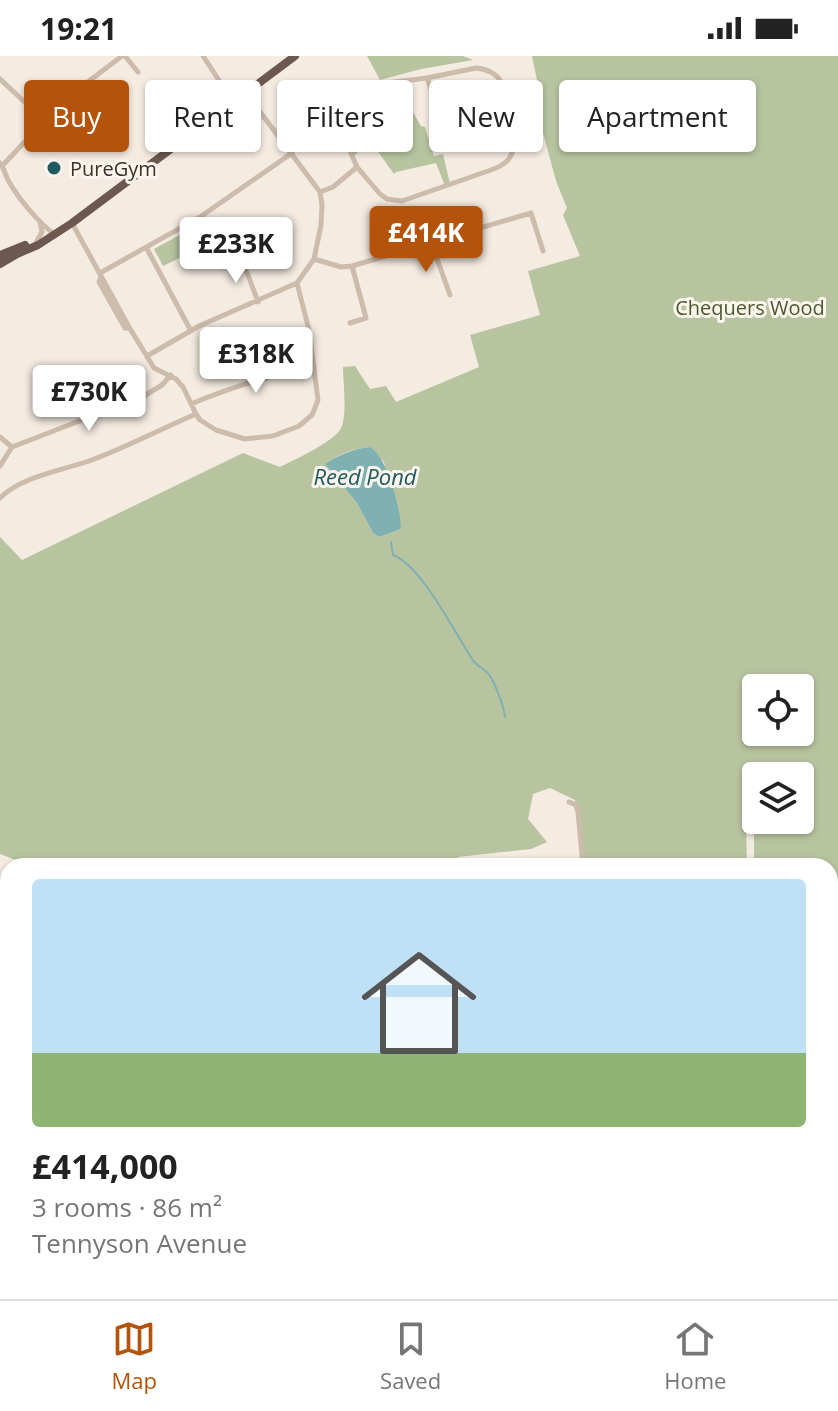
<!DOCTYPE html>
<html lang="en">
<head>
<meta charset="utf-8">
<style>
	:root { --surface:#fff; --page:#f2f2f2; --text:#222; --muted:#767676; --line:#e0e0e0; --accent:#b45309 }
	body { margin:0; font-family:"Open Sans",sans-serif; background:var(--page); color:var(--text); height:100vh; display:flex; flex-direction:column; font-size:30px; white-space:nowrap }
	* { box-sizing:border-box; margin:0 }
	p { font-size:26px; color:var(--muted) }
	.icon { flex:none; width:44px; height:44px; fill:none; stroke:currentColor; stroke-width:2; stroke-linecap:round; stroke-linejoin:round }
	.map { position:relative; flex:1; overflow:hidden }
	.drawer { position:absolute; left:0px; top:802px; width:838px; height:442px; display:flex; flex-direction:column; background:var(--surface); border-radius:24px 24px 0 0; box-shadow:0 2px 6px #0004 }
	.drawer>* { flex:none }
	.banner { position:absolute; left:24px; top:24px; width:790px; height:72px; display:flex; gap:16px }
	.controls { position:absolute; left:742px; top:618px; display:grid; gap:16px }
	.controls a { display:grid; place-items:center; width:72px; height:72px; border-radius:8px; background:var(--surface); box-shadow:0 2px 6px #0004; font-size:40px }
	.price { position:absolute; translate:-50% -68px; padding:0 18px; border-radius:8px; background:#fff; color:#222; font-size:26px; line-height:52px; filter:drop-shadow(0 2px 4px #0008) }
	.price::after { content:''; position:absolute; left:50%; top:48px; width:24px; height:18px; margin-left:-12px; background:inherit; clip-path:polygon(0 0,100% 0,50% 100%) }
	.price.on { background:var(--accent); color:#fff }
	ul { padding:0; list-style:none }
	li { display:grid; align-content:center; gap:16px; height:424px; padding:0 32px }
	li span { display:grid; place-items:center; height:248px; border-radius:8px; color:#555 }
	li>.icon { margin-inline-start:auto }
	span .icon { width:144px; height:144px; fill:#fffc; stroke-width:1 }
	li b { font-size:34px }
	.chip { padding:0 28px; border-radius:8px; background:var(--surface); box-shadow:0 2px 6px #0004; font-size:28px; line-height:72px }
	.chip.on { background:var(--accent); color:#fff }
	.status { display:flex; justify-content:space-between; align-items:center; height:56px; padding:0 40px; background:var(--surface); direction:ltr }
	.status svg { height:22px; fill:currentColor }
	.menu { display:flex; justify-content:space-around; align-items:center; height:112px; border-top:2px solid var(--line); background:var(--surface); font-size:22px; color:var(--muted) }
	.menu a { display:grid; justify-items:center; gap:4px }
	.menu .on { color:var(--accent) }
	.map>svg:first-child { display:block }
</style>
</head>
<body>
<div class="status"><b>19:21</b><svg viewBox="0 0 49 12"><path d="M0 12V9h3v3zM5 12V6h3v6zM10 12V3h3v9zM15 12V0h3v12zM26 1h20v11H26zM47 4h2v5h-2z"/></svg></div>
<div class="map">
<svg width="838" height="1243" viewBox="0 0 838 1243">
	<rect width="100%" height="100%" fill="#f4ebe1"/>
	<!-- green -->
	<path fill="#b8c4a0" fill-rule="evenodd" d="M367,0h96l10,4 -52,9 -41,11z
		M532,0h306v1146h-8v-336h-76v-43l7,-3h39v-44h-44v44l-10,-1 1,47h-162l-10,-66 -25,-12 -17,6 -5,25 19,23 -16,7 -73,8 -5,9h-426l-1,-2 -26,-10v-317l22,23 221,-107 37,14c14,-7 51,-24 60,-37 8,-12 3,-48 3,-63l12,-1 15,23 16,-3 10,16 83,-35 -9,-32 70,-20 -12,-44 52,-15 -17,-41 4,-7 -11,-27 -14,-52 -1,-30zM369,391l15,15 17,67 -22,8 -6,-4 -16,-30 -32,-39c14,-10 27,-15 44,-17zM756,632h44v44h-44z
		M403,25v14l18,31 4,1 9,29 9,-2 7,30 -5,2 -9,-23 -40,9 -2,2 -23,-32 -19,15 -4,-9 21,-15 -5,-12 23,-17 -3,-20z
		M185,176l9,19 -31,15 -9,-17z
		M0,853l8,2v200h-8z
		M8,1227v9h39l2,7h-49v-14z
		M730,1236h80l3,7h-85z"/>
	<!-- water -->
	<path fill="#7fb0b2" d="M369,391c18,7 32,63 32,82l-22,8 -6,-4 -16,-30 -32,-39c14,-9 27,-15 44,-17z"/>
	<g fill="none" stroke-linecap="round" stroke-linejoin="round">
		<!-- stream -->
		<path stroke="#7fb0b2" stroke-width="2" d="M391,486l2,13c28,10 62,78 79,104 4,7 14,10 18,17 6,10 14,31 15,41"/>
		<!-- minor -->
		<path stroke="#cdbbac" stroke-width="5" d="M125,0l13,16
			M203,0l30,46
			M476,12c12,1 20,5 26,15l12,60c-1,16 -9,22 -23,27l-89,31 -15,-2 -7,-5 -23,-27 -20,-46 1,-14 8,-10 11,-8 21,-5 49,-6z
			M427,22l16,45
			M0,23l44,41
			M433,68l38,-6
			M0,107c4,5 5,11 8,17 10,18 30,42 46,54
			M3,109l61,-65 58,-44
			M320,136l13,-5 24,-20
			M72,167l57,104 25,41 22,11 7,8 13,27 4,6 16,10 29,9 28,-3 26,-10 13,-11 6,-15 -9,-70 -12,-47
			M37,185l5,-9 -2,-10
			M431,186l19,53
			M146,191l45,84
			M238,201l10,18 10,27
			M314,203l27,8 11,-1 179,-53 12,38
			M100,217l100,-56 92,-64
			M101,221l-2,5 26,46h3
			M350,267l16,-5 -14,-52
			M147,300l52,-30 98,-43 17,-24 7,-34 1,-20 -2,-13 -74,-99
			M191,348c41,-17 81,-29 123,-39
			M0,381l12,10 132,-51 18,-11 9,-10
			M0,410l12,-19
			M0,442c22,-22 64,-28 92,-38 35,-13 69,-31 104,-46
			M569,746l7,3 2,7 5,54
			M0,852l8,2
			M1,1122l4,77
			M122,1236v7
			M170,1243l2,-7
			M213,1243l3,-7
			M275,1243l4,-7"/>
		<!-- tertiary -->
		<path stroke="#cdbbac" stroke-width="6" d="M816,1236l4,7"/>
		<!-- primary -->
		<path stroke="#7d675c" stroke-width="8" d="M830,1153l8,-1
			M0,1199l8,-1"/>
		<!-- trunk -->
		<path stroke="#6c584f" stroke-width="8" d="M0,199l25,-10
			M0,208l17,-10 21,-9 34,-22 223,-167"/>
	</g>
	<!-- markers -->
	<circle fill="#1f5a5e" stroke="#fbf5ee" stroke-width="3" cx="54" cy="112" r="8"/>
	<g text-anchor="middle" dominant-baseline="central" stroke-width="6" stroke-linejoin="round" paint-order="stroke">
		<!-- poi labels -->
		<g font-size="20" fill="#3b302b" stroke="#fbf5ee" text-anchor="start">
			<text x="70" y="112">PureGym</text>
		</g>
		<!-- park labels -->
		<g font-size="20" fill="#4a5a2e" stroke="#fbf5ee">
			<text x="750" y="251">Chequers Wood</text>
		</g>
		<!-- water labels -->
		<g font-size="22" font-style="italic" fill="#1f5a5e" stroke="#fbf5ee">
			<text x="365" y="420">Reed Pond</text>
		</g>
	</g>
</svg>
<div class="controls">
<a><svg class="icon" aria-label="locate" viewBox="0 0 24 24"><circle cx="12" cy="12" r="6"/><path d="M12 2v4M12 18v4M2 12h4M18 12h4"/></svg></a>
<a><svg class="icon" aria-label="layers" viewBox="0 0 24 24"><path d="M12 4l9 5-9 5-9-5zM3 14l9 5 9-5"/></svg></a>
</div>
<b class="price on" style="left:426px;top:218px">£414K</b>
<b class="price" style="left:236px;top:229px">£233K</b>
<b class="price" style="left:256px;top:339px">£318K</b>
<b class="price" style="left:89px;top:377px">£730K</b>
<div class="banner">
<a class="chip on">Buy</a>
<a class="chip">Rent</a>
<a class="chip">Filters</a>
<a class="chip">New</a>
<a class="chip">Apartment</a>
</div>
<section class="drawer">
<ul>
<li><span style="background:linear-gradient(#bfe0f5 70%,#8fb573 0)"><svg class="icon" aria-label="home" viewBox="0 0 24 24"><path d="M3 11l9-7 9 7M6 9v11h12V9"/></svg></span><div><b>£414,000</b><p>3 rooms · 86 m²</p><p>Tennyson Avenue</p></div></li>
</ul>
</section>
</div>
<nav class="menu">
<a class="on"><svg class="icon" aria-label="map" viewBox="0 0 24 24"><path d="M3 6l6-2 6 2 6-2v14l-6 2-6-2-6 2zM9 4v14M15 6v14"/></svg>Map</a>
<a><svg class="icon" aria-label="saved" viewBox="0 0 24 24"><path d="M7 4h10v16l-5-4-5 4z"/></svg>Saved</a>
<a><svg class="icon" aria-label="home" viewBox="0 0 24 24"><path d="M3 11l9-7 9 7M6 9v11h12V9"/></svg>Home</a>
</nav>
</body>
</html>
